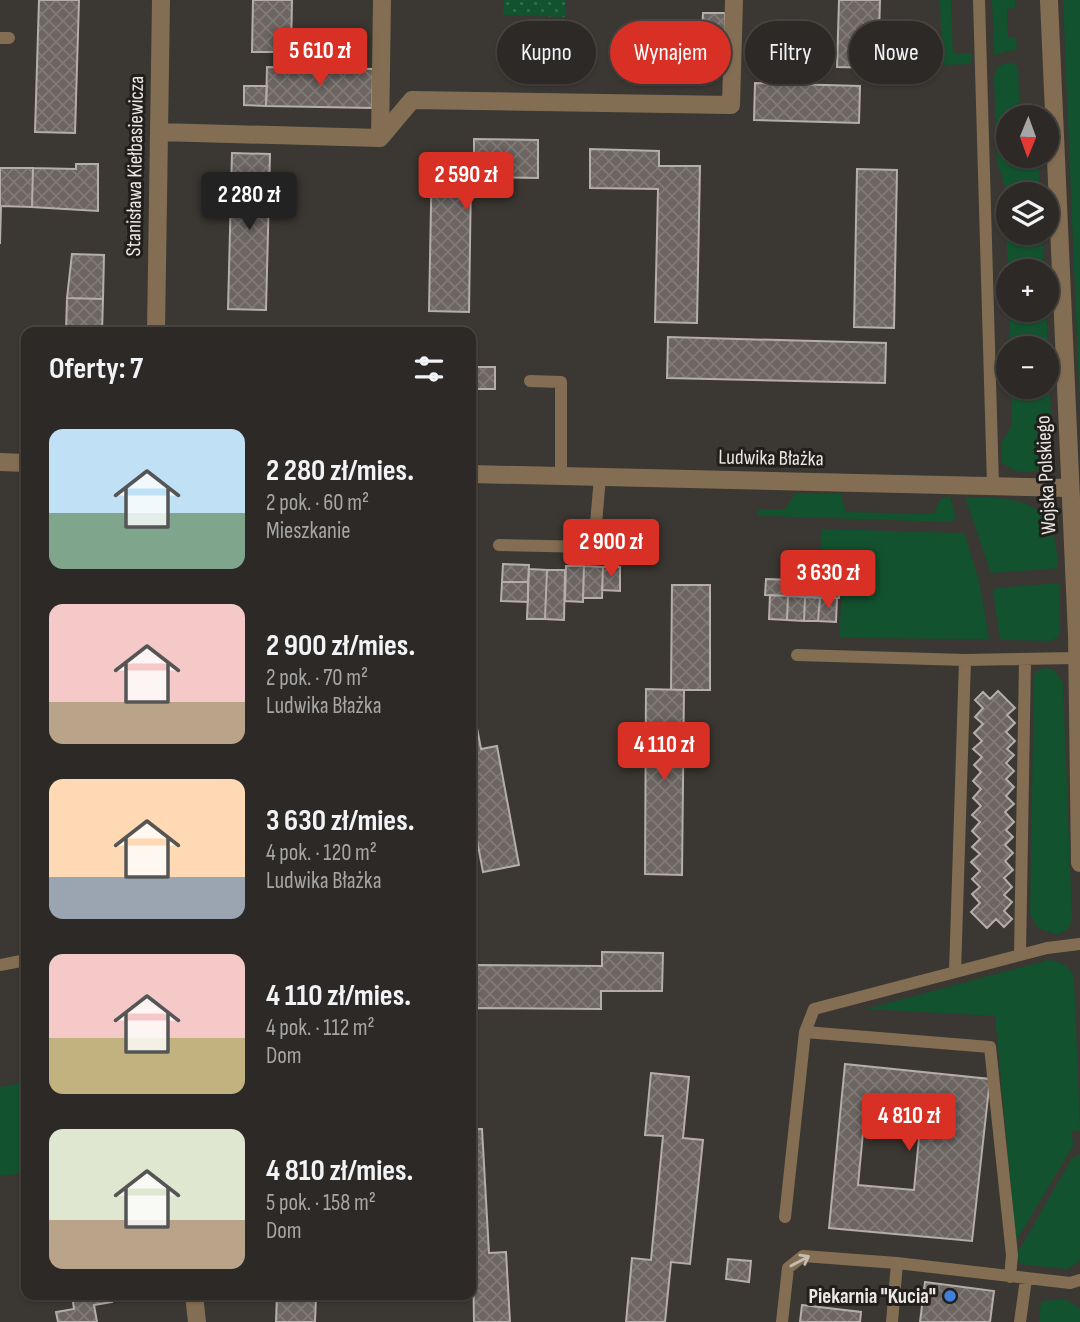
<!DOCTYPE html>
<html lang="pl">
<head>
<meta charset="utf-8">
<style>
	:root { --surface:#2c2926; --page:#383532; --text:#f1f3f6; --muted:#a6a6a7; --line:#484543; --accent:#d93025 }
	body { margin:0; font-family:"Sofia Sans Condensed",sans-serif; background:var(--page); color:var(--text); height:100vh; display:flex; flex-direction:column; font-size:26px; white-space:nowrap }
	* { box-sizing:border-box; margin:0 }
	p { font-size:23px; color:var(--muted) }
	.icon { flex:none; width:38px; height:38px; fill:none; stroke:currentColor; stroke-width:2; stroke-linecap:round; stroke-linejoin:round }
	.map { position:relative; flex:1; overflow:hidden }
	.details { position:absolute; left:21px; top:327px; width:455px; height:973px; display:flex; flex-direction:column; background:var(--surface); border-radius:14px; box-shadow:0 2px 5px #0004,0 0 0 2px var(--line) }
	.details>* { flex:none }
	.hud { position:absolute; left:497px; top:21px; width:478px; height:63px; display:flex; gap:14px }
	.needle { width:46px; rotate:181deg }
	.tools { position:absolute; left:996px; top:105px; display:grid; gap:14px }
	.tools a { display:grid; place-items:center; width:63px; height:63px; border-radius:50%; background:var(--surface); box-shadow:0 2px 5px #0004,0 0 0 2px var(--line); font-size:35px }
	.price { position:absolute; translate:-50% -60px; padding:0 16px; border-radius:7px; background:var(--accent); color:#fff; font-size:23px; line-height:46px; filter:drop-shadow(0 2px 4px #0008) }
	.price::after { content:''; position:absolute; left:50%; top:42px; width:21px; height:16px; margin-left:-10px; background:inherit; clip-path:polygon(0 0,100% 0,50% 100%) }
	.price.selected { background:#222; color:#fff }
	ul { padding:0; list-style:none }
	li { display:flex; align-items:center; gap:21px; height:175px; padding:0 28px }
	li span { display:grid; place-items:center; flex:none; width:196px; height:140px; border-radius:14px; color:#555 }
	li>.icon { margin-inline-start:auto }
	span .icon { width:84px; height:84px; fill:#fffc; stroke-width:1 }
	li b { font-size:30px }
	h2 { display:flex; justify-content:space-between; align-items:center; height:84px; padding:0 28px; font-size:30px }
	.tag { padding:0 24px; border-radius:32px; background:var(--surface); box-shadow:0 2px 5px #0004,0 0 0 2px var(--line); font-size:24px; line-height:63px }
	.tag.selected { background:var(--accent); color:#fff }
	.map>svg:first-child { display:block }
</style>
</head>
<body>
<div class="map">
<svg width="1080" height="1322" viewBox="0 0 1080 1322">
	<defs>
		<pattern id="park-dots" width="8" height="8" patternUnits="userSpaceOnUse" patternTransform="scale(1.75)"><rect width="8" height="8" fill="#13522f"/><path d="M2 2h.1M6 6h.1" fill="none" stroke="#366b4d" stroke-width="1.8" stroke-linecap="round"/></pattern>
		<pattern id="building-cross-hatch" width="8" height="8" patternUnits="userSpaceOnUse" patternTransform="scale(1.75)"><rect width="8" height="8" fill="#6c6562"/><path d="M0 0l8 8M0 8l8-8" fill="none" stroke="#817b78"/></pattern>
	</defs>
	<rect width="100%" height="100%" fill="#3b3732"/>
	<!-- grass -->
	<path fill="#13522f" d="M940,0h11l2,54h19v10l-30,1z
		M992,0h23v8l-8,1 1,29h8l1,11 -23,6z
		M1063,0h17v412z
		M1011,62l7,5 2,50h-12v39h30l2,38h-32v39h34l2,38h-36v11l-3,-96 -8,-23 -3,-87 4,-10z
		M1009,310h37l7,148c-16,17 -32,19 -51,5v-21l10,-17 -1,-38h35v-39h-36z
		M795,493l46,1 5,18 88,2 6,-15 10,-3 6,22 -4,4 -194,-6v-6h27z
		M965,497c58,0 91,3 93,71l-67,5z
		M821,529l143,4 15,47 10,59 -150,-1 4,-68h-23z
		M1059,583v53l-8,5 -51,-1 -7,-49 3,-3z
		M1047,668l8,3 8,12 9,236 -4,10 -11,6 -19,-7 -8,-14 4,-239 6,-6z
		M1048,960c12,1 21,5 26,17l6,153 -8,2 1,14 -57,95 -21,-225 -129,-7z
		M26,1082v91l-26,3v-89z
		M1080,1155v106l-13,8 -47,-5 -3,-10 55,-96z
		M1065,1299l15,10v13h-41l2,-21z"/>
	<!-- park -->
	<path fill="url(#park-dots)" d="M504,0h62l-1,17 -62,-2z"/>
	<!-- building -->
	<path fill="url(#building-cross-hatch)" stroke="#b4ada9" stroke-width="2" fill-rule="evenodd" d="M39,0h40l-4,133 -40,-1z
		M253,0h39l-1,52h-39z
		M839,0h41l-2,68 -41,-1z
		M703,13h22v21l-23,-1z
		M267,67l106,2 -1,39 -106,-2z
		M755,83l105,3 -1,37 -105,-3z
		M244,86h23l-1,20 -22,-1z
		M474,139l64,1v38l-67,-1 -2,135 -40,-1 3,-157 42,1z
		M590,149l69,2v15h41l-3,157 -42,-1 3,-133 -68,-1z
		M232,153l38,1 -4,156 -38,-1z
		M76,164h22v47l-66,-4 1,-39 43,1z
		M0,168h33l-1,39 -31,-1 -1,38z
		M857,169l40,1 -3,158 -40,-1z
		M72,254l32,1 -1,44 -36,-1z
		M67,298l36,1 -1,33h-36z
		M246,329l208,1v2h-208z
		M668,337l218,6 -1,40 -218,-5z
		M471,367h24v22h-24z
		M503,564l26,1 -1,17h-26z
		M566,566h18l-1,36 -18,-1z
		M584,566l19,1 -1,31h-19z
		M603,567h17v24l-18,-1z
		M529,569l18,1 -2,49h-18z
		M547,570h18l-1,50 -19,-1z
		M766,579l26,1 -1,16 -26,-1z
		M792,580l48,3 -1,15 -48,-2z
		M502,582h26v20l-27,-1z
		M672,585h38v105h-39z
		M770,595l18,1 -1,24 -18,-1z
		M788,596l17,1 -1,24 -17,-1z
		M805,597l15,1 -2,23h-14z
		M820,598h17l-1,24 -18,-1z
		M646,689l38,1 -2,185 -37,-1z
		M998,691l17,17 -8,7 8,8 -9,9 9,9 -8,8 7,6 -8,8 8,8 -8,8 8,8 -8,9 8,8 -9,8 9,10 -8,8 7,7 -8,8 8,8 -8,8 8,9 -9,8 8,9 -8,8 8,7 -8,9 8,8 -8,8 -8,-8 -9,9 -16,-16 9,-9 -8,-9 8,-7 -8,-8 8,-8 -9,-9 9,-8 -8,-7 8,-8 -8,-8 8,-9 -8,-7 9,-9 -8,-8 8,-9 -8,-8 8,-9 -7,-7 8,-8 -9,-8 9,-8 -8,-8 9,-9 -8,-7 8,-9 -8,-8 8,-8 7,7z
		M471,696l10,53 16,-3 22,119 -36,7 -12,-64z
		M602,952l61,1 -1,38h-61v18l-125,-1v16h-5v-39h5v-20l126,1z
		M845,1064l145,15 -18,162 -143,-13zM864,1122l56,5 -6,63 -56,-5z
		M651,1073l38,4 -6,61 20,2 -13,124 -19,-2 -6,60h-39l6,-64 19,2 12,-124 -18,-1z
		M471,1129h11l7,124 17,-1 4,70h-36z
		M728,1259l23,2 -2,21 -23,-3z
		M925,1282l69,9 -4,31h-70z
		M72,1295h39l1,7 -18,3 3,17h-39l-2,-10 18,-3z
		M277,1295h39l-1,27h-39z
		M802,1305l59,7 -1,10h-60z"/>
	<g fill="none" stroke-linecap="round" stroke-linejoin="round">
		<!-- service -->
		<path stroke="#846e53" stroke-width="12" d="M979,0l14,485
			M0,38h9
			M530,381l31,1v94
			M499,545l95,2 6,-70
			M797,655l168,5 112,-2
			M1020,955l5,-295
			M0,965l26,-5
			M955,972l10,-312
			M805,1032l185,15 22,208 -2,22
			M785,1217l20,-185 9,-23 233,-61 33,-4
			M782,1322l6,-54 15,-12 94,7 173,20 10,-3
			M892,1322l5,-59
			M1020,1322l6,-43"/>
		<!-- minor -->
		<path stroke="#846e53" stroke-width="18" d="M159,132l221,6
			M380,138l32,-38 319,5 3,-105
			M380,138l2,-138
			M156,332l5,-332
			M0,462l26,1
			M471,474l598,14
			M194,1295l3,27"/>
		<!-- tertiary -->
		<path stroke="#846e53" stroke-width="18" d="M1049,0l28,635 3,228"/>
	</g>
	<!-- one-way arrows -->
	<defs><path id="oneway-shaft" d="M-6 0H5M1.5-3L5.5 0L1.5 3" fill="none" stroke-width="1.6" stroke-linecap="round" stroke-linejoin="round" transform="scale(1.75)"/></defs>
	<use stroke="#c6bdb1" href="#oneway-shaft" transform="translate(800 1261) rotate(-28)"/>
	<!-- markers -->
	<circle fill="#3f7fe0" stroke="#211e1c" stroke-width="2.5" cx="950" cy="1296" r="7"/>
	<g text-anchor="middle" dominant-baseline="central" stroke-width="6" stroke-linejoin="round" paint-order="stroke">
		<!-- street labels -->
		<g font-size="21" fill="#eae7e4" stroke="#211e1c">
			<text transform="translate(135 166) rotate(-89)">Stanisława Kiełbasiewicza</text>
			<text transform="translate(771 458) rotate(1)">Ludwika Błażka</text>
			<text transform="translate(1046 475) rotate(-93)">Wojska Polskiego</text>
		</g>
		<!-- poi labels -->
		<g font-size="21" font-weight="bold" fill="#eae7e4" stroke="#211e1c" text-anchor="end">
			<text x="936" y="1296">Piekarnia "Kucia"</text>
		</g>
	</g>
</svg>
<div class="tools">
<a><svg class="needle" viewBox="-14 -14 28 28"><path d="M0-13l5 13h-10z" fill="#e53935"/><path d="M0 13l5-13h-10z" fill="#a6a6a7"/></svg></a>
<a><svg class="icon" aria-label="layers" viewBox="0 0 24 24"><path d="M12 4l9 5-9 5-9-5zM3 14l9 5 9-5"/></svg></a>
<a>+</a>
<a>−</a>
</div>
<b class="price" style="left:320px;top:88px">5 610 zł</b>
<b class="price" style="left:466px;top:212px">2 590 zł</b>
<b class="price selected" style="left:249px;top:232px">2 280 zł</b>
<b class="price" style="left:611px;top:579px">2 900 zł</b>
<b class="price" style="left:828px;top:610px">3 630 zł</b>
<b class="price" style="left:664px;top:782px">4 110 zł</b>
<b class="price" style="left:909px;top:1153px">4 810 zł</b>
<div class="hud">
<a class="tag">Kupno</a>
<a class="tag selected">Wynajem</a>
<a class="tag">Filtry</a>
<a class="tag">Nowe</a>
</div>
<section class="details">
<h2>Oferty: 7<svg class="icon" aria-label="filters" viewBox="0 0 24 24"><path d="M4 7h16M4 17h16"/><circle cx="9" cy="7" r="2"/><circle cx="15" cy="17" r="2"/></svg></h2>
<ul>
<li><span style="background:linear-gradient(#bfe0f5 60%,#7fa58c 0)"><svg class="icon" aria-label="home" viewBox="0 0 24 24"><path d="M3 11l9-7 9 7M6 9v11h12V9"/></svg></span><div><b>2 280 zł/mies.</b><p>2 pok. · 60 m²</p><p>Mieszkanie</p></div></li>
<li><span style="background:linear-gradient(#f6c9c9 70%,#b9a48a 0)"><svg class="icon" aria-label="home" viewBox="0 0 24 24"><path d="M3 11l9-7 9 7M6 9v11h12V9"/></svg></span><div><b>2 900 zł/mies.</b><p>2 pok. · 70 m²</p><p>Ludwika Błażka</p></div></li>
<li><span style="background:linear-gradient(#ffd9b3 70%,#9aa5b1 0)"><svg class="icon" aria-label="home" viewBox="0 0 24 24"><path d="M3 11l9-7 9 7M6 9v11h12V9"/></svg></span><div><b>3 630 zł/mies.</b><p>4 pok. · 120 m²</p><p>Ludwika Błażka</p></div></li>
<li><span style="background:linear-gradient(#f6c9c9 60%,#c2b280 0)"><svg class="icon" aria-label="home" viewBox="0 0 24 24"><path d="M3 11l9-7 9 7M6 9v11h12V9"/></svg></span><div><b>4 110 zł/mies.</b><p>4 pok. · 112 m²</p><p>Dom</p></div></li>
<li><span style="background:linear-gradient(#dfe7d0 65%,#b9a48a 0)"><svg class="icon" aria-label="home" viewBox="0 0 24 24"><path d="M3 11l9-7 9 7M6 9v11h12V9"/></svg></span><div><b>4 810 zł/mies.</b><p>5 pok. · 158 m²</p><p>Dom</p></div></li>
</ul>
</section>
</div>
</body>
</html>
